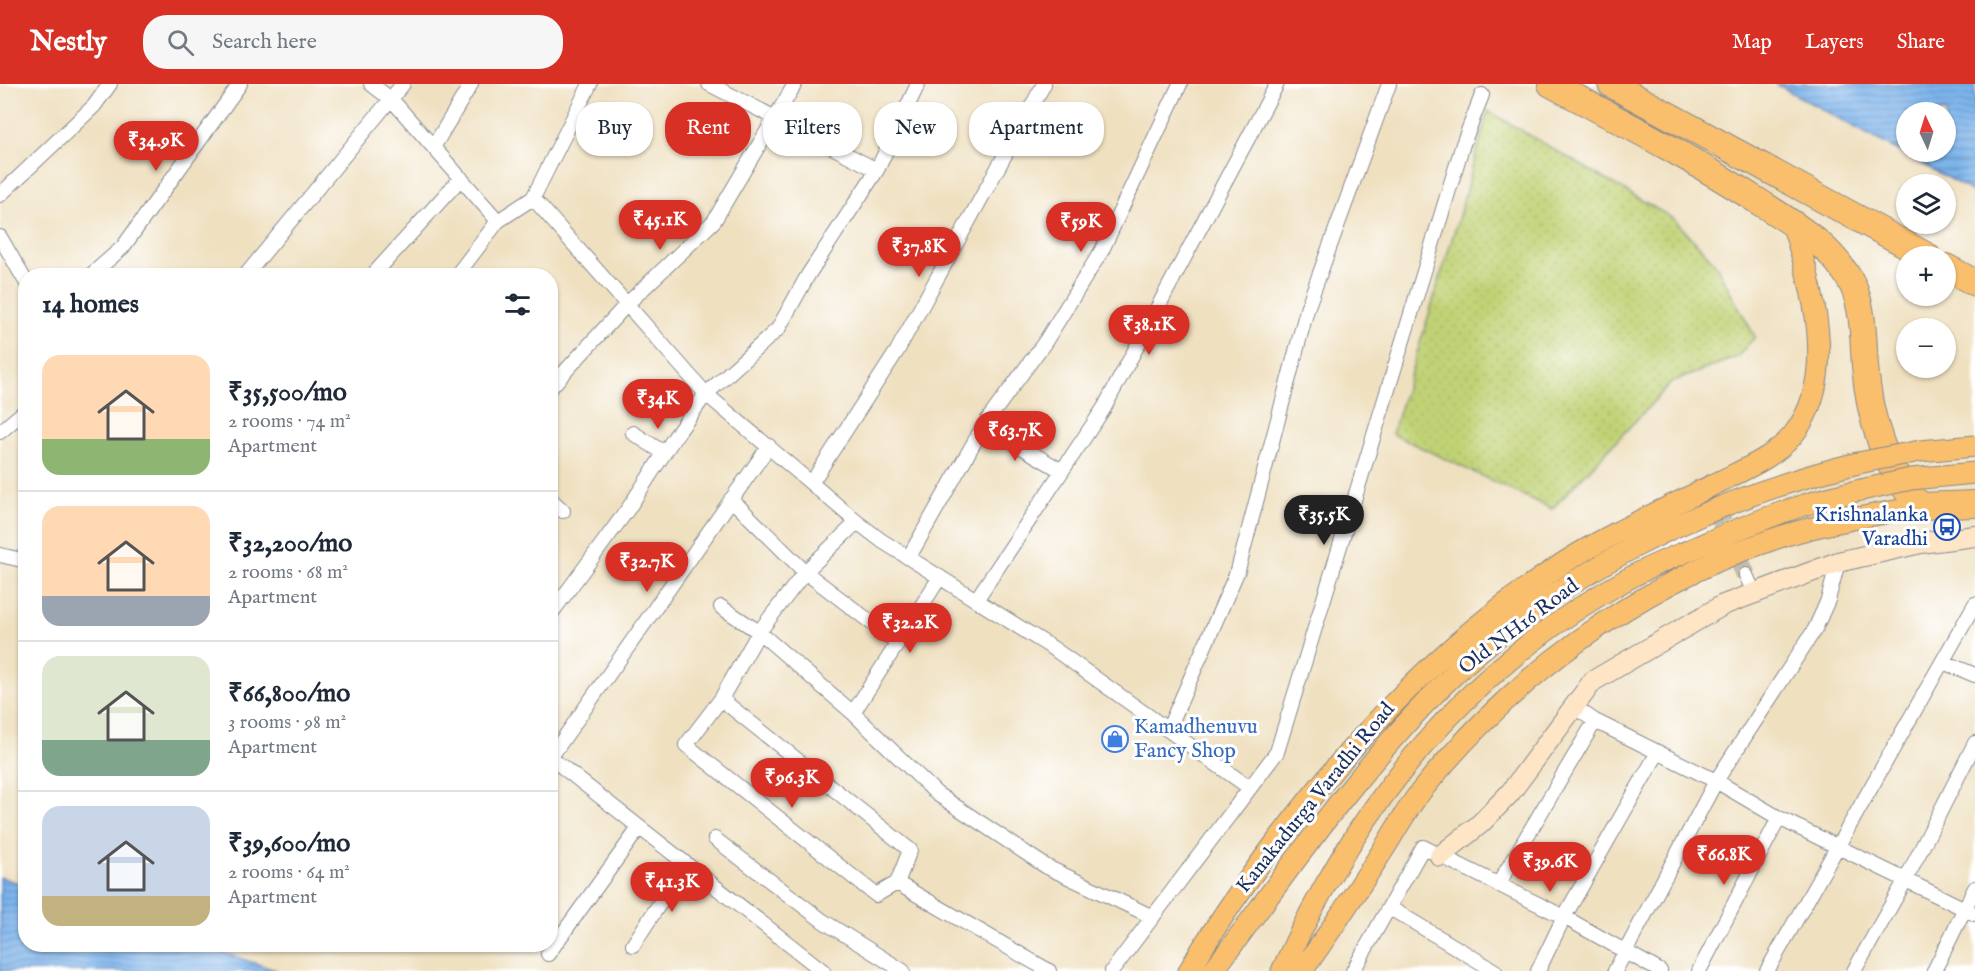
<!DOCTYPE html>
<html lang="en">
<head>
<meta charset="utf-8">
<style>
	:root { --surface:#fff; --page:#f6f6f7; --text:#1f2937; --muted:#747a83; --line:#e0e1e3; --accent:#d93025 }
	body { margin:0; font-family:"IM FELL English",serif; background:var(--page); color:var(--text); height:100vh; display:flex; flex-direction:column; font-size:22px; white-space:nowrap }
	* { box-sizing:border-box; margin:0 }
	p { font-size:20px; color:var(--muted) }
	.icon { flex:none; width:33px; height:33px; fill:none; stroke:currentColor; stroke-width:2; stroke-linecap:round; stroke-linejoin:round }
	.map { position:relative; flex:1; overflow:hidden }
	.details { position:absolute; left:18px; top:184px; width:540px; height:684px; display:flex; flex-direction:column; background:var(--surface); border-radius:24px; box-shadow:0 2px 4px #0004 }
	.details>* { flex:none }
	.guide { position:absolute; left:576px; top:18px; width:570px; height:54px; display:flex; gap:12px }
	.needle { width:39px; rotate:356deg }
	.controls { position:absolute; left:1896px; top:18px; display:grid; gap:12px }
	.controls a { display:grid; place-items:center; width:60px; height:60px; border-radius:50%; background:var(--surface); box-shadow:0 2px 4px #0004; font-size:30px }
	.price { position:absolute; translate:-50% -51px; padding:0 14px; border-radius:21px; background:var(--accent); color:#fff; font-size:20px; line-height:39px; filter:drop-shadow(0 2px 3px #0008) }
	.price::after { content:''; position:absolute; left:50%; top:36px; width:18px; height:14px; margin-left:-9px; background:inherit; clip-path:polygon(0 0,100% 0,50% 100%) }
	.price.selected { background:#222; color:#fff }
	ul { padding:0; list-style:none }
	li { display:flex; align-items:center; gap:18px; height:150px; padding:0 24px }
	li+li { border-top:2px solid var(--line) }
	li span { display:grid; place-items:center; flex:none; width:168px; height:120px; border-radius:18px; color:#555 }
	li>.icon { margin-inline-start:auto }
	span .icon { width:72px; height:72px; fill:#fffc; stroke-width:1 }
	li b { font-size:26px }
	h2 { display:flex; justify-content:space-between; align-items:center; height:72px; padding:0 24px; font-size:26px }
	.chip { padding:0 21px; border-radius:24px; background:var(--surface); box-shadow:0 2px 4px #0004; font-size:21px; line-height:54px }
	.chip.selected { background:var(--accent); color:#fff }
	header { display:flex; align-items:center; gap:36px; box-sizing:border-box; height:84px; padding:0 30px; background:var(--accent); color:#fff }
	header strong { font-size:28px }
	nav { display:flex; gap:33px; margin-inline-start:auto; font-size:21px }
	.search { width:420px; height:54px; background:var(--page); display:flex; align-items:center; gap:15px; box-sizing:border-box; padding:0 21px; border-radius:24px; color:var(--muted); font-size:22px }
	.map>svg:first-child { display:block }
</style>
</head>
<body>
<header>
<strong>Nestly</strong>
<div class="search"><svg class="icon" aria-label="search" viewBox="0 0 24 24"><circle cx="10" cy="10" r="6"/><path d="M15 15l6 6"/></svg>Search here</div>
<nav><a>Map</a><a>Layers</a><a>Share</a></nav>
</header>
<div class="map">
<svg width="1975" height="887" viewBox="0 0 1975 887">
	<defs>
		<pattern id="grass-dots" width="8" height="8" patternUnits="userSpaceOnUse" patternTransform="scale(1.5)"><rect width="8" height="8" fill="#c1d275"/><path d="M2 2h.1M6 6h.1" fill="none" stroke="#a5b568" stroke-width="1.8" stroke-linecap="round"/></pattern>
		<pattern id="water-rules" width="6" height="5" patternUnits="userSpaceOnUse" patternTransform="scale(1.5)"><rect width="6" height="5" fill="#7db4ec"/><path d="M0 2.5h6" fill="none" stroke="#6693c2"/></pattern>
	</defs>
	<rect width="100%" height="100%" fill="#fff"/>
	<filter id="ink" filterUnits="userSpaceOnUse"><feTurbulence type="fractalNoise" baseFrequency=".0167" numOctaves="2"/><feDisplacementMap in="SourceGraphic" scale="12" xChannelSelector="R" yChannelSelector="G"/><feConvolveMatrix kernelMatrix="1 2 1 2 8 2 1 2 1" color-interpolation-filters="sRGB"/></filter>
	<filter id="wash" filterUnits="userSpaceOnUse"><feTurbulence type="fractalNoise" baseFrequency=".008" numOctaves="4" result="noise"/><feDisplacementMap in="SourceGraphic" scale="24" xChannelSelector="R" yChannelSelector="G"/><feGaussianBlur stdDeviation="1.35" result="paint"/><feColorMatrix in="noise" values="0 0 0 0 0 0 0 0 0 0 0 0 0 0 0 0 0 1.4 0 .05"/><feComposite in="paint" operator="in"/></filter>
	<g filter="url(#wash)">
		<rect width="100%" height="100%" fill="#efe0c0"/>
		<!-- grass -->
		<path fill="url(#grass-dots)" stroke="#6e806a" stroke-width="1.5" d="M1488,27l186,108 40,43 41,75 -18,20 -65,25 -120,127 -160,-75 65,-211z"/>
		<!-- water -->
		<path fill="url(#water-rules)" stroke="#4c72a5" stroke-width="1.5" fill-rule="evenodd" d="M1776,0h199v109zM1906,28h40v40h-40z
			M0,793l25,8 1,60h175l77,26h-278z"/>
	</g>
	<g filter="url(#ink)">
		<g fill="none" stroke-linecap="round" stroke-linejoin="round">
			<!-- secondary-tunnel -->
			<path stroke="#c5bdac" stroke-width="20" stroke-dasharray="20 10" stroke-linecap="butt" d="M1702,393l44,98"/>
			<defs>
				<path id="street" d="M371,0l21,16 106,121
					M434,62l37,-62
					M877,86l41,-86
					M0,111l94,-89 16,-22
					M533,114l173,196 151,128 25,19 172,108 196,139
					M0,153l26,45
					M90,192l33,-29 117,-163
					M245,192l158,-192
					M372,192l89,-98
					M456,192l42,-55 35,-23 57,-114
					M550,304l77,-84 87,-83 81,-137
					M984,341l78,46
					M0,348l26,-22
					M633,349l31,20
					M812,398l85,-131 147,-267
					M550,415l13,12
					M731,415l74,73 93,71
					M0,471l26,6
					M909,473l75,-132 61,-83 57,-92 78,-166
					M1746,491l8,18
					M976,516l128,-192 173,-324
					M721,523l38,25 94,81 84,81 110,73 106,50
					M550,531l78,-106 46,-71 32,-44 72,-65 30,-54 69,-105 -168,-86
					M1943,578l32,13
					M721,615l38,-67 46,-60 52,-50
					M1573,622l22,15 121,60 63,37 196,96
					M853,629l87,-136
					M1168,646l70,-160 70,-264 81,-222
					M550,674l219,-312
					M551,674l272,213
					M715,755l108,82 80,50
					M897,799l-21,12 -190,-150 35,-46 189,151 -13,33 152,88
					M1498,801l97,-164
					M1390,824l105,63
					M633,861l52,-81
					M548,870l91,-126
					M1112,887l165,-219 186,-608 19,-49
					M1353,887l70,-124 141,70 96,54
					M1538,887l26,-54 94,-165
					M1615,887l101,-190 99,-152 13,-29 10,-38
					M1699,887l80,-153
					M1767,887l208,-367
					M1854,887l51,-90 70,-138
					M1934,887l41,-83"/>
				<path id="secondary" d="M1440,772l40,-32 30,-31 83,-112 130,-76 115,-43 83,-19 54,-7"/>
				<path id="primary" d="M1189,887c26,-46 56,-88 88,-130 82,-109 172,-204 288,-279 47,-30 99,-52 148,-77 27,-14 60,-26 80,-50 47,-59 19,-149 -1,-212
					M1213,887c73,-97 143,-200 230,-286 111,-110 263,-185 415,-222
					M1282,887c75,-167 188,-307 351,-395 21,-12 44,-20 66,-30 52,-23 107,-45 162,-56
					M1302,887c29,-40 56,-82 83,-124 12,-19 23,-40 37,-57 90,-112 212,-203 349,-250 48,-17 100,-24 150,-34"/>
				<path id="highway" d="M1551,0c69,37 139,73 205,116 36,23 78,46 97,86 11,24 10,54 12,80 4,49 19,106 56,140l54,-2
					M1611,0l316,172
					M1946,183l29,16"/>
			</defs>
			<!-- street casing -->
			<use href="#street" stroke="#85888f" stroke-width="16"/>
			<!-- secondary casing -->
			<use href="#secondary" stroke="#85888f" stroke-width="22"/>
			<!-- primary casing -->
			<use href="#primary" stroke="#85888f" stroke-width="23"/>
			<!-- highway casing -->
			<use href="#highway" stroke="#85888f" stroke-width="28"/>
			<!-- street -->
			<use href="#street" stroke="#fff" stroke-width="14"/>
			<!-- secondary -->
			<use href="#secondary" stroke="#fde5c5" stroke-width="20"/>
			<!-- primary -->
			<use href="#primary" stroke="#f9bf6d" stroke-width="21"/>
			<!-- highway -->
			<use href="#highway" stroke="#f9bf6d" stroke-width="26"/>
			<defs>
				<path id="primary-bridge" d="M1858,379l62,-12 55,-5
					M1861,406l50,-11 64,-6"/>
			</defs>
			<!-- primary-bridge casing -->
			<use href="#primary-bridge" stroke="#85888f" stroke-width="23" stroke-linecap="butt"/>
			<!-- primary-bridge -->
			<use href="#primary-bridge" stroke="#f9bf6d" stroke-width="21"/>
		</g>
	</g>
	<!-- icons -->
	<defs>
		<symbol id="bus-ring" viewBox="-11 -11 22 22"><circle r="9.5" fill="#fff" stroke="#1a4fb4" stroke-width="1.5"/><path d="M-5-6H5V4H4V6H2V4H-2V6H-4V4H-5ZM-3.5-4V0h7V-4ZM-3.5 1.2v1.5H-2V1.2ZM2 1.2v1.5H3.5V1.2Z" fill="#1a4fb4"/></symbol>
		<symbol id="shop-ring" viewBox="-11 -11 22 22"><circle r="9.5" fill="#fff" stroke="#3f7fe0" stroke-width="1.5"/><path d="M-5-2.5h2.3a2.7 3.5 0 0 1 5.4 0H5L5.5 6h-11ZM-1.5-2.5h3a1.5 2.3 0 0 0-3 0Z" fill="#3f7fe0"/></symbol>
	</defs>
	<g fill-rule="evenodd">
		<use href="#bus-ring" x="1932" y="428" width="30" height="30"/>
		<use href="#shop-ring" x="1100" y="640" width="30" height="30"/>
	</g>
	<g text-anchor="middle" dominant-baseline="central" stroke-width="6" stroke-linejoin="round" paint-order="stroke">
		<!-- transit labels -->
		<g font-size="21" fill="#164399" stroke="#fff" text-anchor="end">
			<text x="1928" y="431">Krishnalanka<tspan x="1928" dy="24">Varadhi</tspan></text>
		</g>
		<!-- street labels -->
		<g font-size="21" fill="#1b2f5e" stroke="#fff">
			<text transform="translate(1519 543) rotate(-37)">Old NH16 Road</text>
			<text transform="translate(1316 714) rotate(-51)">Kanakadurga Varadhi Road</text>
		</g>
		<!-- shop labels -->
		<g font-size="21" fill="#366cbe" stroke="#fff" text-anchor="start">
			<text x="1134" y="643">Kamadhenuvu<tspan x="1134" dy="24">Fancy Shop</tspan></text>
		</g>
	</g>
</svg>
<div class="controls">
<a><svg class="needle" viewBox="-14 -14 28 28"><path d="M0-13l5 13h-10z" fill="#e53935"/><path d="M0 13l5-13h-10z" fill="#747a83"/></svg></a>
<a><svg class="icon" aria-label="layers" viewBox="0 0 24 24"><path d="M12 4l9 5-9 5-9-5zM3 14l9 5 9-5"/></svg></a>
<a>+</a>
<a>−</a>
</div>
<b class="price" style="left:156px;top:88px">₹34.9K</b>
<b class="price" style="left:660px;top:167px">₹45.1K</b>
<b class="price" style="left:1081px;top:169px">₹59K</b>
<b class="price" style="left:919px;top:194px">₹37.8K</b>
<b class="price" style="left:1149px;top:272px">₹38.1K</b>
<b class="price" style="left:658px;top:346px">₹34K</b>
<b class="price" style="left:1015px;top:378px">₹63.7K</b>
<b class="price selected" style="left:1324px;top:462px">₹35.5K</b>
<b class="price" style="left:647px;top:509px">₹32.7K</b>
<b class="price" style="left:910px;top:570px">₹32.2K</b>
<b class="price" style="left:792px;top:725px">₹96.3K</b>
<b class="price" style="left:1724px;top:802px">₹66.8K</b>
<b class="price" style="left:1550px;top:809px">₹39.6K</b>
<b class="price" style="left:672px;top:829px">₹41.3K</b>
<div class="guide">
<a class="chip">Buy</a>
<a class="chip selected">Rent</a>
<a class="chip">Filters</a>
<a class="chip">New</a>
<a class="chip">Apartment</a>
</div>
<section class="details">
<h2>14 homes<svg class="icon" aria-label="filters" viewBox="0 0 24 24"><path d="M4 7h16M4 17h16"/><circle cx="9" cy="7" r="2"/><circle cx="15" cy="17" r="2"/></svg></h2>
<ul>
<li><span style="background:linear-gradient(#ffd9b3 70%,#8fb573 0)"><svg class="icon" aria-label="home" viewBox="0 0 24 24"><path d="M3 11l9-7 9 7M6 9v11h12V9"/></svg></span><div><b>₹35,500/mo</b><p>2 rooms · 74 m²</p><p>Apartment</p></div></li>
<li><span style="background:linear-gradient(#ffd9b3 75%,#9aa5b1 0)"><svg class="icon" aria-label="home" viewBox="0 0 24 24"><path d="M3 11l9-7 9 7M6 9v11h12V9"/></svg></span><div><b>₹32,200/mo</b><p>2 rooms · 68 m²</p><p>Apartment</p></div></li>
<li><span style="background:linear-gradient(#dfe7d0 70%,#7fa58c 0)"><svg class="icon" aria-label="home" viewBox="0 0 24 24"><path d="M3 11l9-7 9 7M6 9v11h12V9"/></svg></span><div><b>₹66,800/mo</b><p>3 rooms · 98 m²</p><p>Apartment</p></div></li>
<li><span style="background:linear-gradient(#c9d6e8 75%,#c2b280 0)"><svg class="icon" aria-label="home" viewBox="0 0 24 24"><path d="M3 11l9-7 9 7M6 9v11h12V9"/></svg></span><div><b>₹39,600/mo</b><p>2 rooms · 64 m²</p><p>Apartment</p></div></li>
</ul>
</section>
</div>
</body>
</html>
